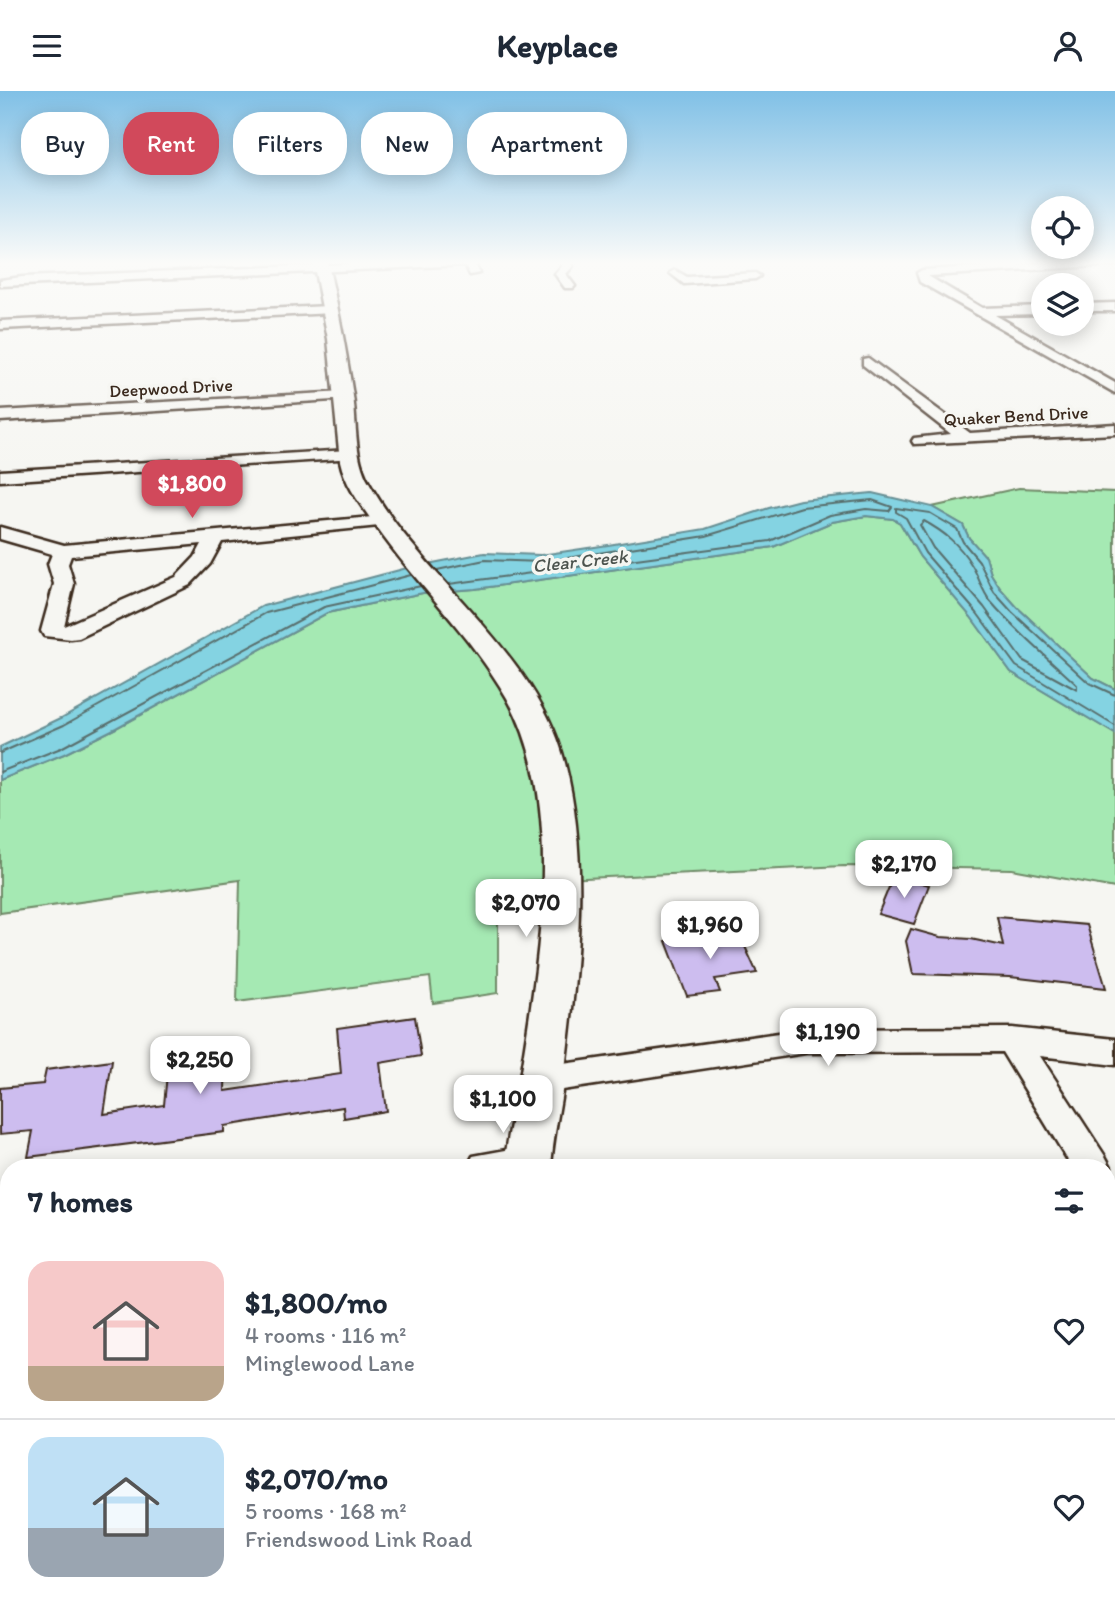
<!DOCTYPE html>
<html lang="en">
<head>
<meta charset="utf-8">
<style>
	:root { --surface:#fff; --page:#f2f2f3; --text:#1f2937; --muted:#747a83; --line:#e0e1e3; --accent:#d1495b }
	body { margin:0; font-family:Itim,sans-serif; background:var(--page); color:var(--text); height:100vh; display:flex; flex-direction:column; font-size:26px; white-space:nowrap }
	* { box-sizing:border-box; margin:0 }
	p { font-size:23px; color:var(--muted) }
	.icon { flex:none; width:38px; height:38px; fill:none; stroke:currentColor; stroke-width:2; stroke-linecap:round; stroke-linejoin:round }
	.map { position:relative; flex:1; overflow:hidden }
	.drawer { position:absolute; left:0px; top:1068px; width:1116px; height:450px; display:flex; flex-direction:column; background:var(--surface); border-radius:28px 28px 0 0; box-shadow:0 4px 18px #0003 }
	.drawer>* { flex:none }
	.hud { position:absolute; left:21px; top:21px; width:700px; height:63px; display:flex; gap:14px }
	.controls { position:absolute; left:1031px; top:105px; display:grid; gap:14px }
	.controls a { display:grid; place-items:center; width:63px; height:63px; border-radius:50%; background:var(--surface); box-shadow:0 4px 18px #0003; font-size:35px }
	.price { position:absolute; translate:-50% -60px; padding:0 16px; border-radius:14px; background:#fff; color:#222; font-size:23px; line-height:46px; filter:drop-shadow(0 2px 4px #0008) }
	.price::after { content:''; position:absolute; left:50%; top:42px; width:21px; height:16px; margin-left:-10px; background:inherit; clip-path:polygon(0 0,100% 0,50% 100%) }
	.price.current { background:var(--accent); color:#fff }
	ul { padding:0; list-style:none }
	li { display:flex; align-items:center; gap:21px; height:175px; padding:0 28px }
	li+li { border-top:2px solid var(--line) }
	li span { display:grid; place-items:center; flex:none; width:196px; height:140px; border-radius:21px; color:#555 }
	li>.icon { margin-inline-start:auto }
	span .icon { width:84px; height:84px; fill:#fffc; stroke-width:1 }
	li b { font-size:30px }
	h2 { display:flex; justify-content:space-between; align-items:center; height:84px; padding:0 28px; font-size:30px }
	.pill { padding:0 24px; border-radius:28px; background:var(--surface); box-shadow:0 4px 18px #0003; font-size:24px; line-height:63px }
	.pill.current { background:var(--accent); color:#fff }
	header { display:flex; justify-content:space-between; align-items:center; height:91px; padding:0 28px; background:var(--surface); font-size:32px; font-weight:800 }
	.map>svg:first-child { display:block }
</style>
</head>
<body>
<header><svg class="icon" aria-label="menu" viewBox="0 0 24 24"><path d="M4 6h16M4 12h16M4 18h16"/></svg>Keyplace<svg class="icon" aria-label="person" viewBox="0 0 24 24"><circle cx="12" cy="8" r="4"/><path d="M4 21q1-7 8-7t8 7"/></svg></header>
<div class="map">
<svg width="1115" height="1517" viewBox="0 0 1115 1517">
	<rect width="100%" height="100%" fill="#f6f6f2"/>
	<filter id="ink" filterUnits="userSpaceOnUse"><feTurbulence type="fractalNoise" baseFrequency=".0143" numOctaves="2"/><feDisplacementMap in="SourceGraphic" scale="14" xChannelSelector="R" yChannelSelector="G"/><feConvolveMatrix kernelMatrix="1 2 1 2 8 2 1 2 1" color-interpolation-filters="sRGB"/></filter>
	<g filter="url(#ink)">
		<!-- green -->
		<path fill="#a5e9b3" stroke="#708a68" stroke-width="2" d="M1019,397l96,4v197l-22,-11 -76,-71 -17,-19 -9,-14 -5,-17 -17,-19 -6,-13 -31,-18z
			M866,425l27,3 7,4 20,34 51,60 40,55 104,62v154l-103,-19 -168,-3 -346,16v111l-65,10 -3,-26 -193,25 3,-122 -240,33v-133l64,-26 52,-26 211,-115 96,-20 52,-4 298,-42 59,-25z"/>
		<!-- water -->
		<path fill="#84d3e2" stroke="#678f94" stroke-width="2" d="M872,402l60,14 31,18 6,13 17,19 5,17 9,14 17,19 76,71 22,11v45l-104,-62 -40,-55 -51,-60 -20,-34 -7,-4 -27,-3 -34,6 -59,25 -298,42 -52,4 -96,20 -211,115 -52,26 -64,26v-33l61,-29 202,-112 144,-38 77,-15 57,2 67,-10 97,-16 64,-21 31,-8z"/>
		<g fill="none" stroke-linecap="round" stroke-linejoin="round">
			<!-- shore -->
			<path stroke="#586e6c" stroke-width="2" d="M924,430c20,11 35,23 47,43 8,12 10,26 20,38 26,30 57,56 86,83v5l-55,-30 -38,-53 -51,-59 -13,-23z
				M437,479l48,-10 57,2 164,-26 96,-29 70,-7 20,7 -3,4 -23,-2 -36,6 -60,26 -321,43
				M1115,604l-26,-12 -77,-71 -18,-20 -15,-31 -16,-19 -6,-13 -27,-16 -34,-5v4l10,6 19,35 52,60 39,53 99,60
				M0,662l64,-28 202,-112 145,-38
				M0,681l61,-24 263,-141 97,-21"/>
		</g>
		<!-- building -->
		<path fill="#cdbdef" stroke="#3b2a1e" stroke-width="2" d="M894,784l35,10 -15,39 -36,-10z
			M997,826l90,8 19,63 -96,-11 -97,-3 -7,-33 5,-12 29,8 31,2 32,7z
			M738,840l19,42 -42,6 5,13 -33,4 -21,-55z
			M415,926l6,39 -41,7 6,48 -42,7 -1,-11 -119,19v6l-196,25 5,-26 -33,3v-46l43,-4 3,-14 66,-9 -8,53 60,-9 4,-42 58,-9 -1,37 116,-17 -4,-46z"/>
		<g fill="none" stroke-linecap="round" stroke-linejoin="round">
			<defs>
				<path id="minor" d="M425,170h49l5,12 -9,2 -5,-10 -465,21v-6l22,-3z
					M560,170h10l3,5 -7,8 9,12 -2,2h-8l-10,-14 7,-8z
					M1078,170h37v4l-187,11 54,32 61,-2v8l-48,1 120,68v10l-195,-111 -3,-9 5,-3z
					M675,179l12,7 68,-4 5,3 -5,3 -71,5 -14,-11z
					M1115,212v8h-33v-7z
					M329,215l4,1v6l-333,16v-8z
					M868,267l102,75 145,-9v10l-201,10 -2,-3 2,-3 37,-4 -88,-69v-6z
					M344,301l5,1 2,3 -2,3 -349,22v-10z
					M348,359l6,2 2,3 -2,3 -354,23v-10z
					M383,425l6,1 3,4 -3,4 -167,17 -12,22 -20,21 -111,53 -8,1 -27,-3 -3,-5 13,-47 -6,-20 4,-10 -52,-15v-12l64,18zM202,453l-7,13 -19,20 -112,49 10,-42 -6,-20 3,-8z
					M1012,937l103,11v26l-75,-9 65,100 6,11 -3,6v-6h-36l-70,-115 -196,1 -264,40 -12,-4 -5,-9 5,-9 12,-4 264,-38z
					M528,1055l13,4 6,11 -4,6h-76l6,-11z
					M1108,1085l7,2v42l-7,-2z
					M9,1129v34l-9,1v-34z"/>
				<path id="major" d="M313,170h14c11,44 19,89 26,135 4,28 1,62 16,87 54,97 168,169 196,280 26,101 11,214 -1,315 -4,30 -11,59 -13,89h-46c1,-30 11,-59 15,-89 18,-115 47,-274 -13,-380 -36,-63 -91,-114 -132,-173 -14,-20 -30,-40 -35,-64l-12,-122z
					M507,1508h62l1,9h-64z"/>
			</defs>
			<!-- minor casing -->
			<use href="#minor" stroke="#3b2a1e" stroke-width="5"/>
			<!-- major casing -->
			<use href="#major" stroke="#3b2a1e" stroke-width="5"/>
			<!-- minor -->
			<use href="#minor" fill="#f6f6f2" fill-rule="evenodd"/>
			<!-- major -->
			<use href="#major" fill="#f6f6f2" fill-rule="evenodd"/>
		</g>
	</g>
	<!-- sky -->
	<linearGradient id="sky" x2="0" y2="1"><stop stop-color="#80c0e6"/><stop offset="0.45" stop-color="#fbfbf9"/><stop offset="1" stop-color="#fbfbf9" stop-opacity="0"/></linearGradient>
	<rect width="1115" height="382" fill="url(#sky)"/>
	<g text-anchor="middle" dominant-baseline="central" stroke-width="7" stroke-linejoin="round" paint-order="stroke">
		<!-- far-street labels -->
		<g font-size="18" fill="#3b2a1e" stroke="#f6f6f2">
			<text transform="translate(171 297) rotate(-3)">Deepwood Drive</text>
			<text transform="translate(1016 325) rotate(-3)">Quaker Bend Drive</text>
		</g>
		<!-- far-water labels -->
		<g font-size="19" font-style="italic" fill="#4d544f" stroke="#f6f6f2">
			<text transform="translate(580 470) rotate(-6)">Clear Creek</text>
		</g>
	</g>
</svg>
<div class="controls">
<a><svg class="icon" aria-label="locate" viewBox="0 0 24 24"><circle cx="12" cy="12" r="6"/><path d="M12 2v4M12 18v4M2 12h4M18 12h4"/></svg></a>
<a><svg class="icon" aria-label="layers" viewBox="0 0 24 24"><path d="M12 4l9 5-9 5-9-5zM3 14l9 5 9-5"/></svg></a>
</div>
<b class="price current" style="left:192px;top:429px">$1,800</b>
<b class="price" style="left:904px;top:809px">$2,170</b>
<b class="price" style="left:526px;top:848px">$2,070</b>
<b class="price" style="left:710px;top:870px">$1,960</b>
<b class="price" style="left:828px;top:977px">$1,190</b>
<b class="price" style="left:200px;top:1005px">$2,250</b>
<b class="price" style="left:503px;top:1044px">$1,100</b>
<div class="hud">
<a class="pill">Buy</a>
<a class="pill current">Rent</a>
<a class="pill">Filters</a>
<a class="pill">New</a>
<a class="pill">Apartment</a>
</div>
<section class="drawer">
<h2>7 homes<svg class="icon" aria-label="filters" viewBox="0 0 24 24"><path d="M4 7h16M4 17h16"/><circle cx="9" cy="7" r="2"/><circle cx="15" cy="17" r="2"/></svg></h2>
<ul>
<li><span style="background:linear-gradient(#f6c9c9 75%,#b9a48a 0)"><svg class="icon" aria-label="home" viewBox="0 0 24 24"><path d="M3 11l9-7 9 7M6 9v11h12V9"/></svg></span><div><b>$1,800/mo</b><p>4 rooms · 116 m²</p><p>Minglewood Lane</p></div><svg class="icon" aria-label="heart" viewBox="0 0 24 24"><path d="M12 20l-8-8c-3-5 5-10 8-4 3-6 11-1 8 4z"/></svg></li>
<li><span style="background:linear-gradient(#bfe0f5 65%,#9aa5b1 0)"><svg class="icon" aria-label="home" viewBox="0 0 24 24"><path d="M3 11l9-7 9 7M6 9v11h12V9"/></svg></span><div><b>$2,070/mo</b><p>5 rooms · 168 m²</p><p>Friendswood Link Road</p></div><svg class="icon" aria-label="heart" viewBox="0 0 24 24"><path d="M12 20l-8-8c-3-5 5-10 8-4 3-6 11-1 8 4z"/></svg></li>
</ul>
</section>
</div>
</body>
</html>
